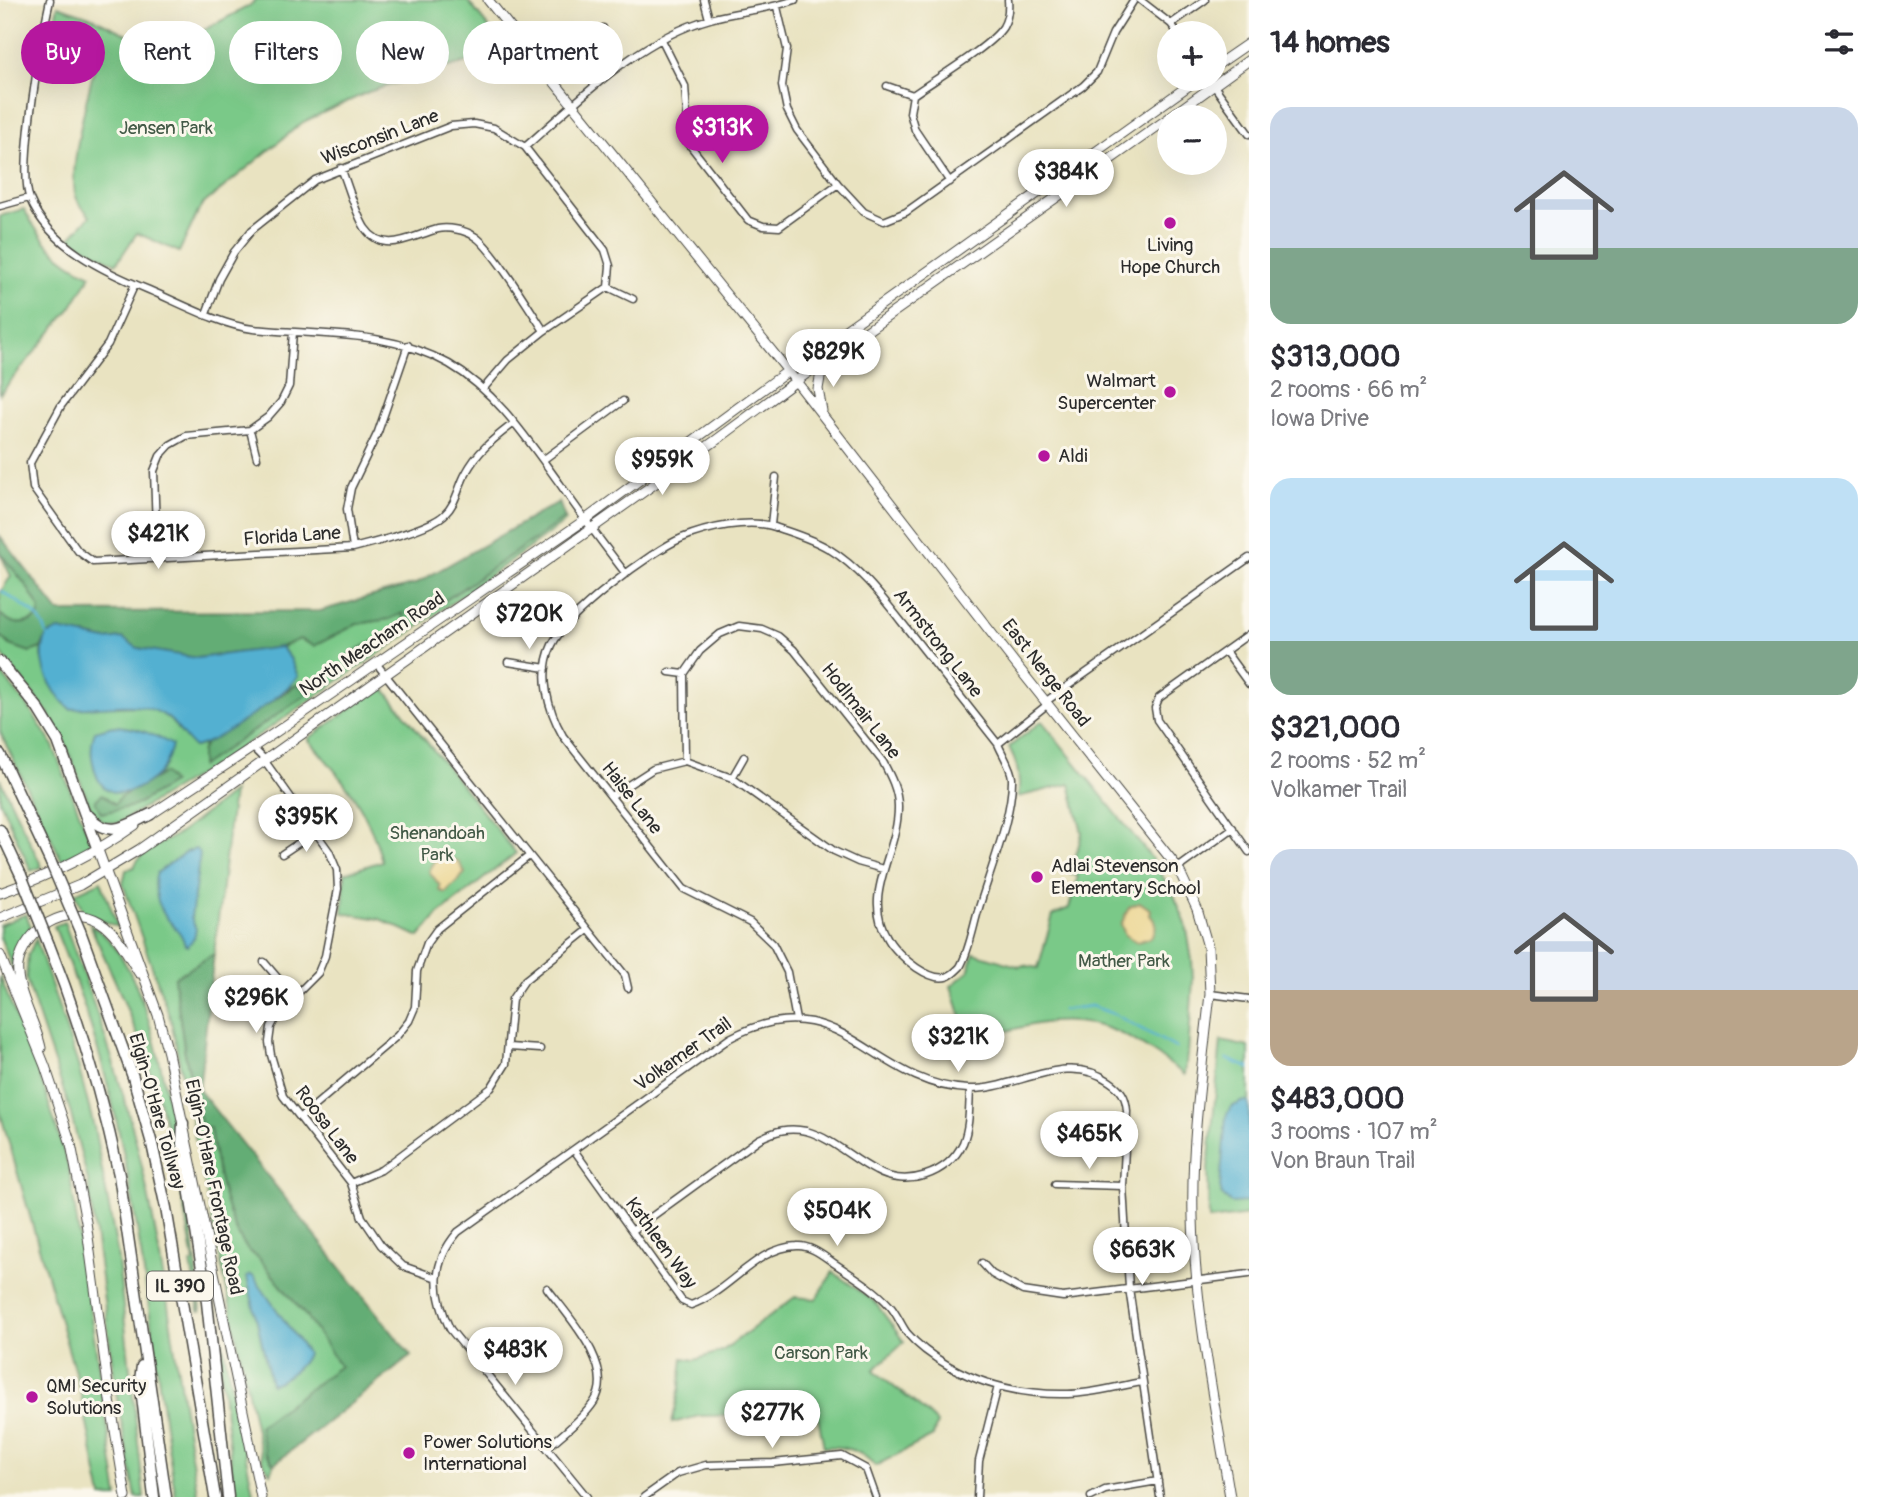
<!DOCTYPE html>
<html lang="en">
<head>
<meta charset="utf-8">
<style>
	:root { --surface:#fff; --page:#f2f2f3; --text:#2b2b33; --muted:#7c7c81; --accent:#b5179e }
	body { margin:0; font-family:Pangolin,sans-serif; background:var(--page); color:var(--text); height:100vh; display:flex; flex-direction:column; font-size:26px; white-space:nowrap }
	* { box-sizing:border-box; margin:0 }
	p { font-size:23px; color:var(--muted) }
	.icon { flex:none; width:38px; height:38px; fill:none; stroke:currentColor; stroke-width:2; stroke-linecap:round; stroke-linejoin:round }
	.map { position:relative; flex:1; overflow:hidden }
	.sheet { display:flex; flex-direction:column; background:var(--surface); width:630px }
	.sheet>* { flex:none }
	.banner { position:absolute; left:21px; top:21px; width:665px; height:63px; display:flex; gap:14px }
	.buttons { position:absolute; left:1157px; top:21px; display:grid; gap:14px }
	.buttons a { display:grid; place-items:center; width:70px; height:70px; border-radius:50%; background:var(--surface); box-shadow:0 7px 28px #0002; font-size:35px }
	.price { position:absolute; translate:-50% -60px; padding:0 16px; border-radius:24px; background:#fff; color:#222; font-size:23px; line-height:46px; filter:drop-shadow(0 2px 4px #0008) }
	.price::after { content:''; position:absolute; left:50%; top:42px; width:21px; height:16px; margin-left:-10px; background:inherit; clip-path:polygon(0 0,100% 0,50% 100%) }
	.price.selected { background:var(--accent); color:#fff }
	ul { padding:0; list-style:none }
	li { display:grid; align-content:center; gap:14px; height:371px; padding:0 21px }
	li span { display:grid; place-items:center; height:217px; border-radius:21px; color:#555 }
	li>.icon { margin-inline-start:auto }
	span .icon { width:126px; height:126px; fill:#fffc; stroke-width:1 }
	li b { font-size:30px }
	h2 { display:flex; justify-content:space-between; align-items:center; height:84px; padding:0 21px; font-size:30px }
	.tag { padding:0 24px; border-radius:32px; background:var(--surface); box-shadow:0 7px 28px #0002; font-size:24px; line-height:63px }
	.tag.selected { background:var(--accent); color:#fff }
	main { display:flex; flex:1; min-height:0 }
	.map>svg:first-child { display:block }
</style>
</head>
<body>
<main>
<div class="map">
<svg width="1249" height="1497" viewBox="0 0 1249 1497">
	<rect width="100%" height="100%" fill="#fbf7ec"/>
	<filter id="ink" filterUnits="userSpaceOnUse"><feTurbulence type="fractalNoise" baseFrequency=".0143" numOctaves="2"/><feDisplacementMap in="SourceGraphic" scale="14" xChannelSelector="R" yChannelSelector="G"/><feConvolveMatrix kernelMatrix="1 2 1 2 8 2 1 2 1" color-interpolation-filters="sRGB"/></filter>
	<filter id="wash" filterUnits="userSpaceOnUse"><feTurbulence type="fractalNoise" baseFrequency=".00686" numOctaves="4" result="noise"/><feDisplacementMap in="SourceGraphic" scale="28" xChannelSelector="R" yChannelSelector="G"/><feGaussianBlur stdDeviation="1.57" result="paint"/><feColorMatrix in="noise" values="0 0 0 0 0 0 0 0 0 0 0 0 0 0 0 0 0 1.4 0 .05"/><feComposite in="paint" operator="in"/></filter>
	<g filter="url(#wash)">
		<rect width="100%" height="100%" fill="#e9e3c1"/>
		<!-- green -->
		<path fill="#7ac988" stroke="#527a5a" stroke-width="2" fill-rule="evenodd" d="M256,0h211l41,51 -67,18 -73,23 -65,30 -102,84 -22,46 -42,-19 -21,31 -47,-25 21,-23c-4,-5 -11,-11 -13,-17 -12,-24 16,-127 24,-155l-25,-15 -22,-5 4,-18 35,12 55,27 35,-4 66,-35z
			M24,209c16,30 34,52 67,66l-20,33 -71,86v-178z
			M565,518l1,3 -165,118 -188,127 -95,57 -15,-1 -11,-11 -26,-66 -17,-31 -49,-62v-17l10,10 20,7 11,-4 2,14 74,45 22,-1 17,4 13,9 25,28 11,-3 -4,8 1,13 96,-81 -12,6 12,-14 -8,-18 -9,-11 19,-8 14,7 43,-22 32,-5 14,-7v10l-16,13 -38,19 1,12zM166,764l-10,13 8,-4 8,10 -71,30 14,-9 5,-7 17,-8 -20,3z
			M0,553l26,32 14,24 -2,9c-16,8 -24,8 -38,-4v-21l11,-17z
			M0,672l30,37 23,37 39,99 -30,16 -62,-129z
			M382,686l134,167 -77,61 -20,23 -39,-18 -37,-6 2,-40 37,-12c-14,-53 -39,-82 -74,-122z
			M1042,721l108,135 24,39 12,29 6,36 1,20 -5,74h-1l-2,21c-49,-36 -84,-62 -148,-51 -25,4 -43,13 -69,14l-17,-52 17,-14 6,-19 46,14 3,-2 15,3 15,-53 16,-7 9,-32 -7,-2 11,-41 -12,-49 -52,13c3,-17 -1,-35 -9,-50z
			M0,779l42,88 -11,4 -31,-70z
			M233,792l-19,162 -40,24 11,76 17,73 8,1c4,30 19,116 48,129l48,59 34,50 -75,87 9,11 -4,9 -8,-13 -91,-439 -48,-137 3,-14 8,-3c7,-19 32,-24 47,-35 18,-13 35,-27 52,-40z
			M101,881l17,46 -34,-14 -9,-20z
			M26,914l5,13 -13,21 -5,21 -13,-32v-12z
			M64,922c30,81 60,164 79,249 24,108 36,217 55,326h-22c-21,-124 -31,-251 -59,-374 -15,-67 -37,-134 -63,-197z
			M90,925c58,31 77,173 88,233 2,14 7,28 9,42 7,37 10,74 14,111h-2l-8,-47 3,-1c-11,-68 -25,-138 -48,-204 -16,-46 -36,-90 -56,-134z
			M36,939l42,126 16,62 23,124 27,246h-8l-18,-92 -30,-224 -19,-74 -43,-128 2,-24z
			M0,976l45,115 24,78 49,328h-16l-22,-107 -80,-278z
			M1221,1041l28,6v168l-40,5 -1,-52z
			M833,1272l42,30 29,40 -30,28c20,19 44,33 63,53l-4,13 -58,30c-13,-16 -31,-20 -51,-19l-8,-40 -52,8 -65,1 -27,7 8,-36 3,-29 12,2 27,-9 73,-54 21,2z
			M214,1311h2l38,186h-19z"/>
		<!-- forest -->
		<path fill="#63ad74" stroke="#476c50" stroke-width="2" d="M559,502l6,16 -215,148 -1,-12 38,-19 16,-13v-9l-13,6 -33,5 -43,22 -14,-7 -19,8 -84,11 -59,-10 -16,-10 -16,2 -20,-5h-39l-6,13 -11,4 -20,-7 -10,-10v-21c14,12 22,12 38,4l2,-9 -14,-24 -26,-32v-17l59,76 261,-1 95,-27z
			M298,684l10,10 -107,72v-14l4,-8z
			M164,773l8,10 -38,23 -33,7 -6,-12 7,-7 13,10 5,-7z
			M214,954l-15,136 212,266 -137,108 -9,-11 -6,-27 81,-60 -34,-50 -48,-59c-29,-13 -44,-99 -48,-129l-8,-1 -17,-74 -11,-75z"/>
		<!-- sand -->
		<path fill="#eeda9e" stroke="#8c8264" stroke-width="2" d="M447,857l11,4 7,12 -20,20 -6,-3 1,-4 -11,-15 6,-10z
			M1141,903l10,7 -1,5c7,8 8,15 0,23l-13,4 -12,-7 -4,-11c7,-11 4,-19 20,-21z"/>
		<!-- water -->
		<path fill="#53b0d1" stroke="#3f6e7e" stroke-width="2" d="M59,630l47,10 16,-2 16,10 59,10 84,-11 9,11 8,18c-13,19 -81,66 -104,71 -10,-8 -16,-21 -26,-29 -27,-21 -67,-9 -98,-9 -20,-18 -35,-49 -23,-74z
			M113,726c23,1 39,7 59,19 -2,7 -4,15 -8,21 -10,16 -42,37 -60,21 -7,-6 -9,-16 -11,-24 -3,-12 -2,-21 2,-32z
			M196,849l4,5 -9,63 5,12 -2,9 -6,8 -3,-1c-4,-15 -11,-17 -19,-28 -8,-10 -14,-32 -9,-44l29,-21z
			M1244,1101l5,1v100l-18,1 -9,-8 -2,-8 6,-71 5,-9z
			M250,1275l3,1 54,77c-3,12 -23,28 -36,31l-24,-107z"/>
		<g fill="none" stroke-linecap="round" stroke-linejoin="round">
			<!-- stream -->
			<path stroke="#53b0d1" stroke-width="2.5" d="M2,591c17,14 38,19 45,44
				M1063,1010l28,-4 23,8 62,34
				M1227,1059l22,9"/>
		</g>
	</g>
	<g filter="url(#ink)">
		<g fill="none" stroke-linecap="round" stroke-linejoin="round">
			<defs>
				<path id="street" d="M50,0c-8,36 -33,170 -20,199 19,47 75,73 119,91 31,13 71,35 104,39 69,7 134,0 196,35 48,28 79,76 111,120 21,31 43,60 66,90
					M704,0l5,19
					M1140,0l31,24 7,9
					M777,7l10,42 -5,37 5,24 10,20 41,54 26,28 20,9 22,-9 177,-126 14,-14 16,-39 21,-33
					M1171,24l34,-24
					M603,28l4,13 16,23
					M662,40l23,46 4,58 59,76 15,6 16,1 59,-43
					M1209,79l40,55
					M887,86l26,9
					M525,147c55,-48 113,-108 185,-128 28,-8 57,-9 85,-19
					M341,168c7,17 14,44 24,60 19,28 48,7 73,1 11,-2 27,1 36,7 17,9 57,75 70,95
					M950,182l-35,-52 -5,-17 3,-18c21,-15 78,-49 90,-68 5,-9 6,-17 5,-27
					M0,206l29,-8
					M135,284l-27,60 -47,62 -31,57 3,25 45,63 15,11 260,-14c20,-5 77,-20 91,-33 13,-12 14,-28 22,-42 12,-23 29,-35 48,-50
					M608,287l25,12
					M206,314l13,-35 15,-27 18,-22 63,-50 136,-54 23,-2 20,4 31,19 80,103 5,16 -2,21 -64,44 -36,29 -24,28
					M250,430l7,28
					M543,460l80,-59
					M771,525l5,-48
					M353,548l-6,-39 4,-21 27,-56 30,-87
					M157,558l-3,-87 6,-15 10,-11 16,-9 64,-6 18,-13 13,-15 8,-16 4,-54
					M1249,634l-90,64 -4,10 2,12 92,132
					M1225,651l24,33
					M508,662l38,6
					M376,663l249,312 3,13
					M669,672l15,2
					M1045,702l204,-144
					M998,744l50,-40
					M252,747l10,10 67,94 8,19 1,19 -13,67 -7,17 -39,39 -8,15 -2,15 2,13 12,41 68,87 11,34 19,28 22,21 34,12
					M685,761l-1,-87 16,-23 20,-17 19,-8 23,3 16,7 16,14 89,112c7,13 15,28 15,44 1,47 -38,88 -10,133 9,16 46,49 64,35 2,-1 7,-6 8,-7 9,-16 13,-39 18,-56 11,-38 35,-95 34,-133 -1,-11 -10,-24 -14,-34 -28,-35 -55,-70 -82,-104 -27,-33 -51,-69 -87,-91 -16,-10 -37,-16 -54,-22 -26,-9 -69,1 -93,11 -31,13 -116,77 -130,107 -14,29 -4,65 11,91l121,153 66,33 23,22 14,28 9,48
					M732,778l12,-21
					M611,796l42,-27 32,-8 47,17 102,73 24,11 25,7
					M282,854l33,-22
					M1178,868l55,-40
					M264,962l29,34
					M1210,994l39,5
					M509,1047l31,2
					M300,1118l97,-82 12,-15 6,-14 2,-36 10,-28 10,-14 92,-73
					M574,1150l108,151 9,4c38,-13 65,-58 106,-59 12,-1 24,8 34,15 20,14 42,26 59,45 7,8 11,19 17,27 11,13 28,25 42,33 36,20 78,29 119,28 24,0 50,-8 74,-12
					M351,1183l30,-13 110,-82 15,-24 6,-65 13,-19 63,-50
					M1055,1184l68,2
					M632,1231l127,-92c16,-8 29,-12 47,-8 26,7 46,28 70,40 30,17 72,4 87,-28 7,-17 6,-37 7,-54
					M982,1263l10,11 31,17 40,6 186,-23
					M547,1448c16,-15 35,-28 47,-46 23,-35 -27,-87 -47,-114
					M587,1497l-137,-168c-17,-36 -19,-66 8,-97l272,-194c110,-59 139,46 238,51 46,2 97,-39 141,-8 12,8 17,15 18,30l-4,75 6,102 31,209
					M644,1497l34,-24 28,-8 67,-2 69,-7 24,13 10,28
					M977,1497l2,-36 19,-75
					M1091,1497l14,-7 53,-9"/>
				<path id="secondary" d="M488,0l300,371 226,291 164,206 19,41 11,38 2,47c-8,74 -19,149 -17,223 2,94 22,188 37,280
					M1214,67l35,-24
					M1170,117l79,-57
					M822,411l-4,-22 5,-28
					M147,817l126,-83 312,-214 203,-149 410,-292
					M98,850l60,165 10,38 93,444
					M0,893c48,-17 93,-38 135,-68
					M0,918l80,-33 60,-36 575,-408 81,-60 373,-263
					M0,955l45,111 26,78 15,78 24,178 16,97
					M41,1048c-5,-25 -26,-59 -23,-83 6,-36 49,-63 82,-43 18,11 28,34 39,51"/>
				<path id="highway" d="M0,662l37,45 21,34 40,109
					M0,754l51,109
					M89,816c21,24 38,9 62,-2
					M0,830l21,45
					M80,931l53,146 19,67 14,64 49,289
					M49,945c30,75 53,151 70,230l47,322
					M183,1123l-1,21 24,149 22,204
					M142,1366l-2,14 14,117"/>
			</defs>
			<!-- street casing -->
			<use href="#street" stroke="#484742" stroke-width="9"/>
			<!-- secondary casing -->
			<use href="#secondary" stroke="#484742" stroke-width="11"/>
			<!-- highway casing -->
			<use href="#highway" stroke="#484742" stroke-width="13"/>
			<!-- street -->
			<use href="#street" stroke="#fff" stroke-width="6"/>
			<!-- secondary -->
			<use href="#secondary" stroke="#fff" stroke-width="9"/>
			<!-- highway -->
			<use href="#highway" stroke="#fff" stroke-width="10"/>
			<defs>
				<path id="highway-bridge" d="M51,863l29,68
					M21,875l28,70"/>
			</defs>
			<!-- highway-bridge casing -->
			<use href="#highway-bridge" stroke="#484742" stroke-width="13" stroke-linecap="butt"/>
			<!-- highway-bridge -->
			<use href="#highway-bridge" stroke="#fff" stroke-width="10"/>
		</g>
	</g>
	<!-- markers -->
	<g fill="#b5179e" stroke="#fbf7ec" stroke-width="2.5">
		<circle cx="1170" cy="223" r="7"/>
		<circle cx="1170" cy="392" r="7"/>
		<circle cx="1044" cy="456" r="7"/>
		<circle cx="1037" cy="877" r="7"/>
		<circle cx="32" cy="1397" r="7"/>
		<circle cx="409" cy="1453" r="7"/>
	</g>
	<g text-anchor="middle" dominant-baseline="central" stroke-width="6" stroke-linejoin="round" paint-order="stroke">
		<!-- shield labels -->
		<rect fill="#fbf7ec" stroke="#696865" stroke-width="2" x="147" y="1271.5" width="66" height="29" rx="5"/>
		<g font-size="18" font-weight="bold" fill="#2b2b2b">
			<text x="180" y="1286">IL 390</text>
		</g>
		<!-- park labels -->
		<g font-size="19" fill="#435a47" stroke="#fbf7ec">
			<text x="166" y="128">Jensen Park</text>
			<text x="437" y="833">Shenandoah<tspan x="437" dy="22">Park</tspan></text>
			<text x="1124" y="961">Mather Park</text>
			<text x="821" y="1353">Carson Park</text>
		</g>
		<!-- street labels -->
		<g font-size="19" fill="#2b2b2b" stroke="#fbf7ec">
			<text transform="translate(380 137) rotate(-21)">Wisconsin Lane</text>
			<text transform="translate(292 536) rotate(-4)">Florida Lane</text>
			<text transform="translate(938 643) rotate(52)">Armstrong Lane</text>
			<text transform="translate(372 644) rotate(-34)">North Meacham Road</text>
			<text transform="translate(1046 673) rotate(52)">East Nerge Road</text>
			<text transform="translate(861 711) rotate(52)">Hodlmair Lane</text>
			<text transform="translate(632 798) rotate(52)">Haise Lane</text>
			<text transform="translate(683 1054) rotate(-35)">Volkamer Trail</text>
			<text transform="translate(157 1111) rotate(74)">Elgin-O'Hare Tollway</text>
			<text transform="translate(327 1125) rotate(53)">Roosa Lane</text>
			<text transform="translate(214 1187) rotate(78)">Elgin-O'Hare Frontage Road</text>
			<text transform="translate(661 1243) rotate(54)">Kathleen Way</text>
		</g>
		<!-- poi labels -->
		<g font-size="19" fill="#2b2b2b" stroke="#fbf7ec" text-anchor="start">
			<text x="1170" y="245" text-anchor="middle">Living<tspan x="1170" dy="22">Hope Church</tspan></text>
			<text x="1156" y="381" text-anchor="end">Walmart<tspan x="1156" dy="22">Supercenter</tspan></text>
			<text x="1058" y="456">Aldi</text>
			<text x="1051" y="866">Adlai Stevenson<tspan x="1051" dy="22">Elementary School</tspan></text>
			<text x="46" y="1386">QMI Security<tspan x="46" dy="22">Solutions</tspan></text>
			<text x="423" y="1442">Power Solutions<tspan x="423" dy="22">International</tspan></text>
		</g>
	</g>
</svg>
<div class="buttons">
<a>+</a>
<a>−</a>
</div>
<b class="price selected" style="left:722px;top:165px">$313K</b>
<b class="price" style="left:1066px;top:209px">$384K</b>
<b class="price" style="left:833px;top:389px">$829K</b>
<b class="price" style="left:662px;top:497px">$959K</b>
<b class="price" style="left:158px;top:571px">$421K</b>
<b class="price" style="left:529px;top:651px">$720K</b>
<b class="price" style="left:306px;top:854px">$395K</b>
<b class="price" style="left:256px;top:1035px">$296K</b>
<b class="price" style="left:958px;top:1074px">$321K</b>
<b class="price" style="left:1089px;top:1171px">$465K</b>
<b class="price" style="left:837px;top:1248px">$504K</b>
<b class="price" style="left:1142px;top:1287px">$663K</b>
<b class="price" style="left:515px;top:1387px">$483K</b>
<b class="price" style="left:772px;top:1450px">$277K</b>
<div class="banner">
<a class="tag selected">Buy</a>
<a class="tag">Rent</a>
<a class="tag">Filters</a>
<a class="tag">New</a>
<a class="tag">Apartment</a>
</div>
</div>
<section class="sheet">
<h2>14 homes<svg class="icon" aria-label="filters" viewBox="0 0 24 24"><path d="M4 7h16M4 17h16"/><circle cx="9" cy="7" r="2"/><circle cx="15" cy="17" r="2"/></svg></h2>
<ul>
<li><span style="background:linear-gradient(#c9d6e8 65%,#7fa58c 0)"><svg class="icon" aria-label="home" viewBox="0 0 24 24"><path d="M3 11l9-7 9 7M6 9v11h12V9"/></svg></span><div><b>$313,000</b><p>2 rooms · 66 m²</p><p>Iowa Drive</p></div></li>
<li><span style="background:linear-gradient(#bfe0f5 75%,#7fa58c 0)"><svg class="icon" aria-label="home" viewBox="0 0 24 24"><path d="M3 11l9-7 9 7M6 9v11h12V9"/></svg></span><div><b>$321,000</b><p>2 rooms · 52 m²</p><p>Volkamer Trail</p></div></li>
<li><span style="background:linear-gradient(#c9d6e8 65%,#b9a48a 0)"><svg class="icon" aria-label="home" viewBox="0 0 24 24"><path d="M3 11l9-7 9 7M6 9v11h12V9"/></svg></span><div><b>$483,000</b><p>3 rooms · 107 m²</p><p>Von Braun Trail</p></div></li>
</ul>
</section>
</main>
</body>
</html>
